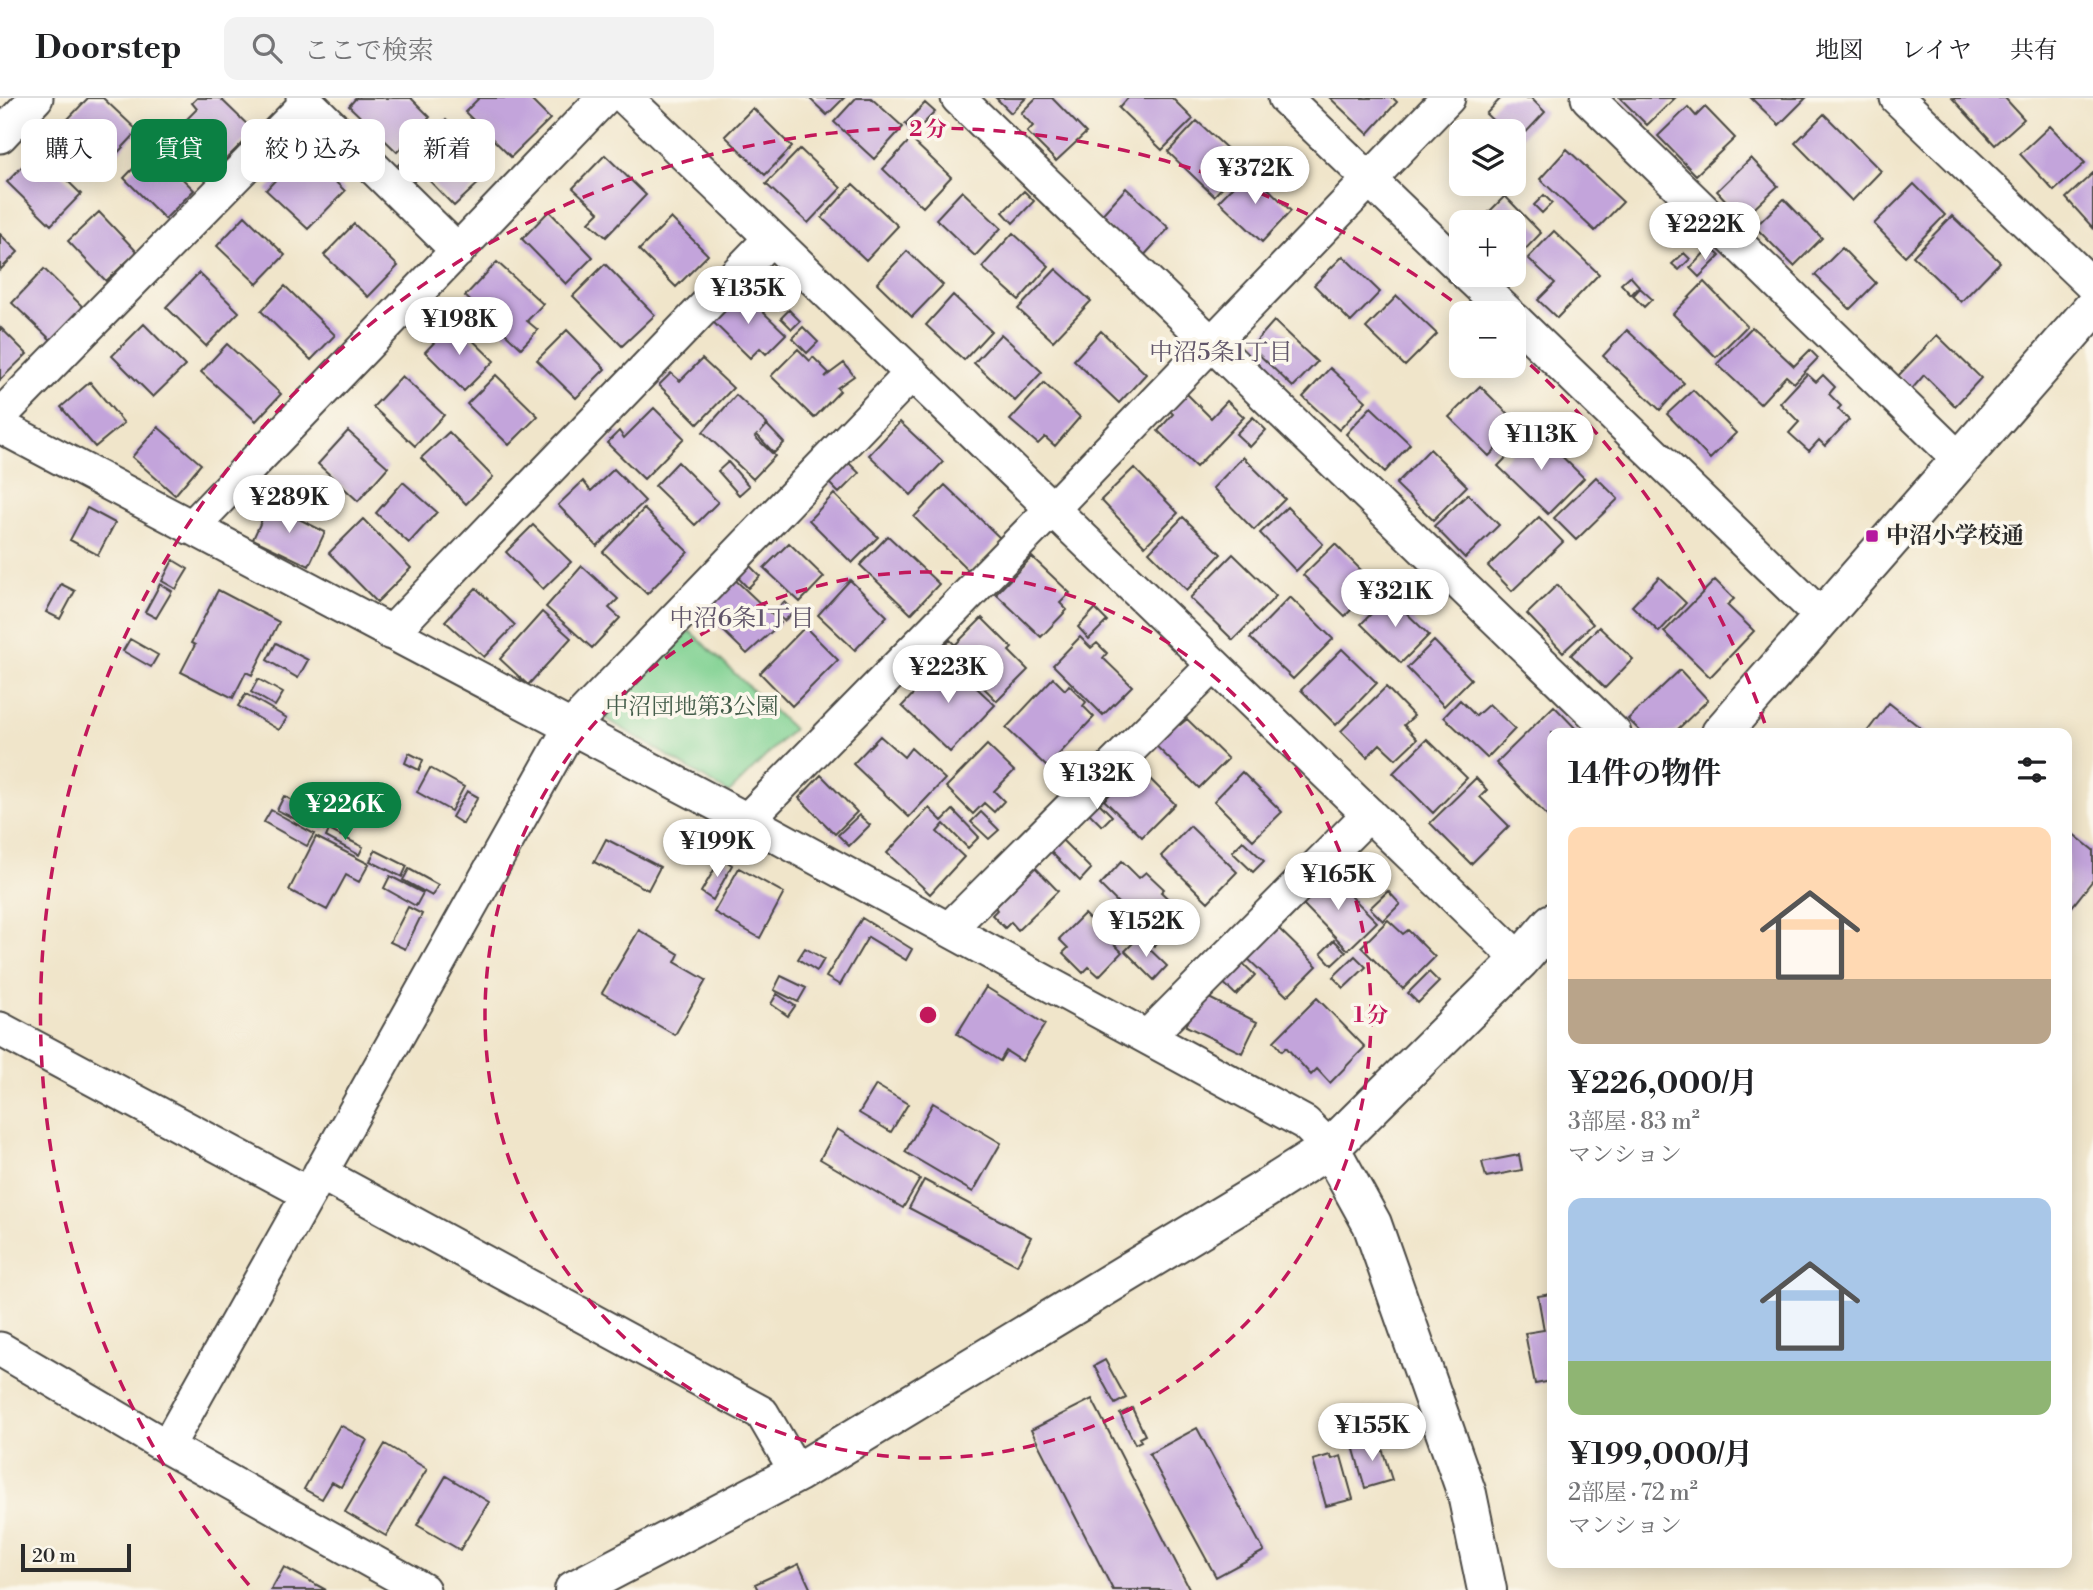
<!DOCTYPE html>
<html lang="ja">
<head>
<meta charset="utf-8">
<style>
	:root { --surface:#fff; --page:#f2f2f2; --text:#202124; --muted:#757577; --line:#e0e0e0; --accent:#0b8043 }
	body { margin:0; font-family:"Libre Bodoni","Noto Serif JP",serif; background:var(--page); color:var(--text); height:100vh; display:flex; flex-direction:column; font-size:26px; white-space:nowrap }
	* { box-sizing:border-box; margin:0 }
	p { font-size:23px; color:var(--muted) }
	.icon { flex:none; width:38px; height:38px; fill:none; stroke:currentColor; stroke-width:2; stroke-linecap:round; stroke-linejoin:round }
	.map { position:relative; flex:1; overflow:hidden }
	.side { position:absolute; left:1547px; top:630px; width:525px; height:840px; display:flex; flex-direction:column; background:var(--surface); border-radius:14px; box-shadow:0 4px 18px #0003 }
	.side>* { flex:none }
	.guide { position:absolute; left:21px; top:21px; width:665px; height:63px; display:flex; gap:14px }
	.controls { position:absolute; left:1449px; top:21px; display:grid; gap:14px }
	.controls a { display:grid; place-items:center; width:77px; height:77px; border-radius:14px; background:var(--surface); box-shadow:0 4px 18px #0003; font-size:35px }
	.scale { position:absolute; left:21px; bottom:18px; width:110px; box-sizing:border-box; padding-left:7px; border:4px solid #2b2b2b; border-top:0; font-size:19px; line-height:24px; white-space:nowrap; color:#2b2b2b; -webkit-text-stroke:5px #fbf7ec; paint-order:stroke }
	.price { position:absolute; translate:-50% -60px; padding:0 16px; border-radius:24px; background:#fff; color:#222; font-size:23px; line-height:46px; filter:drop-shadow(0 2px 4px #0008) }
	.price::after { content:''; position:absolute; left:50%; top:42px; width:21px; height:16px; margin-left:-10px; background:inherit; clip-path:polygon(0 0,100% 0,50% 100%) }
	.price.on { background:var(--accent); color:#fff }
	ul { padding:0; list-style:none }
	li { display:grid; align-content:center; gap:14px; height:371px; padding:0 21px }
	li span { display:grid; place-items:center; height:217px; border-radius:14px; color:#555 }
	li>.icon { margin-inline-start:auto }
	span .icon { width:126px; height:126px; fill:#fffc; stroke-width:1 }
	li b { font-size:30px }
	h2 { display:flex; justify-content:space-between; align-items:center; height:84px; padding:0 21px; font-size:30px }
	.chip { padding:0 24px; border-radius:14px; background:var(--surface); box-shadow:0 4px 18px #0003; font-size:24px; line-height:63px }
	.chip.on { background:var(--accent); color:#fff }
	header { display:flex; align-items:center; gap:42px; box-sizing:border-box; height:98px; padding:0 35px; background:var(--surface); border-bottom:2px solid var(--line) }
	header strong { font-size:33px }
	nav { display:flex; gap:38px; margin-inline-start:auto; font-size:24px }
	.search { width:490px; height:63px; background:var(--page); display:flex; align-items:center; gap:18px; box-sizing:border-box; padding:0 24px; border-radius:14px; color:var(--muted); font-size:26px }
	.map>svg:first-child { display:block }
</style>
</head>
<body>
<header>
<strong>Doorstep</strong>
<div class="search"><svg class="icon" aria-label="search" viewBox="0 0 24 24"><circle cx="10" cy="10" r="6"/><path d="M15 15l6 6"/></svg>ここで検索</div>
<nav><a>地図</a><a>レイヤ</a><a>共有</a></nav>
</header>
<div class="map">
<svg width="2093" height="1492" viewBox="0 0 2093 1492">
	<rect width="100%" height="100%" fill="#fbf7ec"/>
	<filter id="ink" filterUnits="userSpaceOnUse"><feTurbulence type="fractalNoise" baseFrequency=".0143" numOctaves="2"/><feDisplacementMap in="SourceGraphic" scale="14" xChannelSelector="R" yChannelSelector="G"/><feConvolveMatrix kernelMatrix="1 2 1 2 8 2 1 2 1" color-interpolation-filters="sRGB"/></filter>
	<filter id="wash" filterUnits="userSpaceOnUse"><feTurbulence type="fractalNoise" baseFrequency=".00686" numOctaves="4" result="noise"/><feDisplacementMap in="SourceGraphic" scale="28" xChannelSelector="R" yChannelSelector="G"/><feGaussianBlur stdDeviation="1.57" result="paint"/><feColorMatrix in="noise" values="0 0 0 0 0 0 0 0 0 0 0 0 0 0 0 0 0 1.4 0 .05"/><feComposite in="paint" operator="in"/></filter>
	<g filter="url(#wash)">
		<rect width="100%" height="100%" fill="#f0e5ca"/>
		<!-- green -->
		<path fill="#80d192" stroke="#567e5e" stroke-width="2" d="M690,533l103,98 -64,64 -124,-75z"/>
		<g id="blocks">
			<!-- building -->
			<path fill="#c3a4db" d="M88,0h15l35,33 -28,30 -43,-41z
				M197,0h23l34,33 -29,29 -40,-39 12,-12 -5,-6z
				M356,0h55l19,19 -33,35 -48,-46z
				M479,0h50l21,21 -39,38 -46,-45z
				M809,0h35l-17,17z
				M856,0h15l32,29 -29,32 -40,-37z
				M996,0h30l-15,15z
				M1036,0h16l34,35 -30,28 -29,-29 6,-6 -12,-13z
				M1128,0h44l21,21 -31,31 -43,-42z
				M1330,0h63l4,4 -29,32z
				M1501,0h30l14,14 -29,31 -2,-12h-10l-18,-17z
				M1620,0h55l-28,27z
				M1751,0h55l-27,27z
				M1952,0h53l19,21 -29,26z
				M925,5l10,9 -21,21 -9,-9z
				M1688,9l8,9 9,-9 30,31 -39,37 -38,-39z
				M753,10l39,39 -27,28 -40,-39z
				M1824,16l57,57 -29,30 -57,-58z
				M446,22l17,17 -12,10 31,33 -28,26 -32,-33 -10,10 -16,-16z
				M1197,23l47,43 -30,32 -46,-44z
				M2050,28l35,37 -31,28 -34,-37z
				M911,41l40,38 -28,30 -40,-38z
				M152,51l42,41 -29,29 -41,-41z
				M800,51l41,39 -33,35 -42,-39z
				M1567,51l56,53 -28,29 -55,-52z
				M37,53l44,43 -30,31 -44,-43z
				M605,57l41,40 -40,42 -17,-15 10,-10 -26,-24z
				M296,60l17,16 7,-7 25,24 -37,38 -42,-39z
				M1751,60l27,28 -35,33 -26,-28z
				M1249,72l42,41 -29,31 -43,-41z
				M2093,75v55l-27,-30z
				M853,86l45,42 -32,34 -44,-42z
				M1914,86l31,31 -40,41 -31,-32z
				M1126,90l43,40 -28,31 -43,-40z
				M962,93l39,37 -26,28 -39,-37z
				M1024,93l10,10 -21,22 -10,-11z
				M1544,97l8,8 -10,10 -8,-8z
				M1505,98l36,37 -27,28v-39h-35z
				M1784,101l38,39 -28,28 -39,-39z
				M549,113l44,46 -27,27 -44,-45z
				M99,114l38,40 -31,29 -38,-40z
				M245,118l40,39 -28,29 -40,-38z
				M1952,118l48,46 -39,40 -48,-46z
				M671,120l37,37 -32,32 -37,-37z
				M354,126l44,42 -30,31 -44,-42z
				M1554,133l45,43 -42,44 -19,-18 17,-17 -27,-25z
				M1013,135l36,33 -30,34 -37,-33z
				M0,136l18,18 -18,18z
				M1710,149l10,9 -21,21 -9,-9z
				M1842,150l34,35 -26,26 -35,-34z
				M907,153l36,34 -31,32 -35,-34z
				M1684,155l6,6 -11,11 -7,-6z
				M1343,158l37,36 -29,30 -37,-37z
				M497,164l46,42 -16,17 11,9 -17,18 -56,-52z
				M605,166l50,51 -33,31 -49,-50z
				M44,171l40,39 -32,33 -40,-38z
				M1056,171l35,32 -38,40 -35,-32z
				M199,175l40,39 -33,34 -40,-39z
				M1630,178l9,10 -8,9 -10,-11z
				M1704,184l43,44 -31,31 -43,-43z
				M285,188l50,49 -24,25 -50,-49z
				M1640,190l12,11 -8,8 -11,-11z
				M740,192l46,44 -20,20 -6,-6 -10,10 -39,-38z
				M953,197l38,36 -27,29 -38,-35z
				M1397,198l40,38 -32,32 -39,-38z
				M789,212l11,11 -8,8 -11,-11z
				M1274,223l43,41 -24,25 -42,-40z
				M454,224l40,39 -30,30 -39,-39z
				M144,226l41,42 -32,31 -41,-41z
				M0,229l27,27 -27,26z
				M803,229l15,15 -11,11 -15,-15z
				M1752,229l42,39 16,-16 8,8 -24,25 -8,-7 -26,28 -43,-40z
				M567,232l38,39 -29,29 -39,-38z
				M1627,232l57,53 -24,27 -57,-54z
				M1101,233l45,43 -27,29 -45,-43z
				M1001,236l41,38 -27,29 -41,-38z
				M1937,237l44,43 -26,28 -31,-31 -12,14 -14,-13z
				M227,246l54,50 -25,27 -55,-49z
				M798,251l12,12 3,-4 16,16 -4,4 19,-14 10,13 -17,12 3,3 -26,27 -43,-42z
				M702,261l31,29 -35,36 -39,-39 12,-12 9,8z
				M1330,270l36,33 -27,29 -36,-33z
				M1807,276l9,8 7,-7 12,12 -6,7 12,12 -3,3 11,11 -24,26 -6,-6 -10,11 -20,-18 10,-11 -19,-19z
				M496,277l42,41 -29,29 -42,-41z
				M402,278l42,39 -29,31 -42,-39z
				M90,284l34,41 -29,24 -34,-40z
				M1044,285l36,34 -25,29 -10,-9 -7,7 -28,-24z
				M1480,288l39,39 -30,31 -40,-39z
				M1693,292l43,43 -26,26 -43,-45z
				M1187,296l24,24 16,-17 17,16 -48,50 -38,-36 15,-17 -3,-3z
				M736,297l31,29 -7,9 7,-8 17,18 -10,10 -17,-18 -2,2 20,19 -22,23 -50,-47z
				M1371,309l39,37 -25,28 -39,-38z
				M654,310l30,30 -40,41 -37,-36 12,-12 5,7z
				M1253,319l13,13 -16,17 -14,-13z
				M900,324l43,40 -32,33 -42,-40z
				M158,329l43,37 -26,31 -43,-38z
				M1534,331l50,49 -36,36 -50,-48z
				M348,333l40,36 -30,34 -40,-37z
				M449,334l44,45 -27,27 -45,-46z
				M1430,351l37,37 -34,34 -37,-36z
				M839,355l20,20 -20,20 -20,-20z
				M1243,359l42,42 -31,31 -41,-42z
				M678,364l40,40 -23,23 -40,-39z
				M728,364l21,24 -10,9 -21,-24z
				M1134,370l44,45 -33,33 -44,-46z
				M614,371l31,32 -48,45 -39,-41 25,-24 8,10z
				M1596,379l22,22 -42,41 -22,-22z
				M403,384l34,30 -28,31 -33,-30z
				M945,387l55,53 -31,33 -55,-54z
				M834,396l44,43 -26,26 -43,-43z
				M1468,396l31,31 -34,33 -31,-32z
				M269,406l56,28 -16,34 -56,-27z
				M1287,409l36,37 -27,27 -36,-38z
				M87,410l28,15 -17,32 -28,-15z
				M644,411l44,43 -41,42 -44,-42z
				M1183,419l38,37 -34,36 -38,-38z
				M1539,419l24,25 -51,49 -24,-25z
				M363,421l48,49 -34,34 -48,-49z
				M533,427l38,37 -28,27 -37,-37z
				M888,438l51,48 -28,30 -51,-49z
				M789,445l35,34 -24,25 -36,-34z
				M1335,446l41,41 -31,31 -42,-41z
				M1233,456l43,42 -43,44 -43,-42z
				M739,457l21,21 -12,12 -21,-22z
				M1032,459l38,36 -10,10 7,7 -26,27 -45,-43z
				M173,462l15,9 -12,20 -14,-8z
				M582,468l36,33 -9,9 11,10 -28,30 -46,-41z
				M729,476l52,49 -34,31 -40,-39 4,-5 -7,-7z
				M1659,479l27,26 -27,29 -27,-26z
				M850,482l37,36 -32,34 -37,-35z
				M1715,482l19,19 -7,6 27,26 -44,46 -46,-45z
				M61,486l14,7 -15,28 -14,-7z
				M160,486l12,7 -16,27 -11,-6z
				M1557,487l36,39 -30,28 -36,-38z
				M476,490l39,37 -31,32 -39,-36z
				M218,492l61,32 -27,53 -6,-3 -13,26 -52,-26 14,-27 -4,-2z
				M1389,498l40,39 -28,28 -40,-39z
				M1290,499l43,42 -40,40 -43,-41z
				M784,504l10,10 -10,9 -10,-9z
				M1095,511l12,12 -18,18 -11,-12z
				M542,514l29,26 -43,47 -28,-26z
				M982,520l30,30 -3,3 19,19 -31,31 -54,-54 7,-7 5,5z
				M805,529l33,33 -46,46 -32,-33z
				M1599,529l34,32 -28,29 -34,-33z
				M1080,539l11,11 6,-5 10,10 -4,5 29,28 -29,29 -50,-50z
				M130,541l28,16 -7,12 -28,-16z
				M1434,543l37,38 -27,27 -37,-38z
				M276,545l32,17 -10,18 -31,-18z
				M1342,551l35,34 -41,42 -35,-35z
				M946,561l49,46 -45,47 -48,-46z
				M1680,572l28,30 -34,33h-32l-14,-14z
				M1053,580l12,12 4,-5 17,17 -3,4 11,11 -47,50 -41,-39z
				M258,581l25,14 -8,13 -24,-14z
				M1386,589l28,29 -10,9 13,14 -21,20 -16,-15 -13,13 -26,-26z
				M246,596l41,24 -8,12 -41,-24z
				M1460,602l16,16 13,-12 26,25 -28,29 -43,-41z
				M1889,605l38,30h-61z
				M1554,608l26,27h-28v88l-56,-58z
				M1170,618l10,9 7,-6 41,40 -29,29 -51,-50z
				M880,638l24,21 7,-9 34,31 -36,38 -56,-53z
				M1427,641l40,39 -34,35 -40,-40z
				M987,647l27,26 -20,20 10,10 -10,11 -10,-9 -11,11 -27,-27z
				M409,655l14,7 -4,10 -14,-7z
				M430,670l34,19 -13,24 -34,-19z
				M1133,673l12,11 4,-4 26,26 -33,33 -38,-37z
				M1242,674l40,40 -29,28 -39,-39z
				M821,677l36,37 -22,22 -36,-36z
				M1476,680l11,12 -7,7 29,29 -38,38 -41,-41z
				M467,693l11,6 -15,27 -11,-7z
				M284,698l27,15 -6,13 -28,-14z
				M1092,698l20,20 -10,10 -20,-20z
				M929,710l13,13 11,-11 26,27 -11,11 -24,-24 -7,8 27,25 -34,37 -43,-41z
				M271,712l43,24 -7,12 -43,-24z
				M981,714l18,18 -10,9 -18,-17z
				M313,717l15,7 -4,8 -15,-8z
				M859,717l11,10 -21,21 -11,-11z
				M1190,728l47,46 -29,30 -47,-46z
				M2067,731l26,21v30l-26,33z
				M329,732l34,17 -4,8 -33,-18z
				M1057,737l34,34 -11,12 -34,-34z
				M316,739l53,27 -10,18 -13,-7 -19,35 -38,-20z
				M606,741l54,28 -12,23 -54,-28z
				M1243,743l21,20 -11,11 -21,-20z
				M375,752l32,16 -5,11 -32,-16z
				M721,760l11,7 -19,35 -12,-8z
				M1029,763l29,30 -40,39 -7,-8 -6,6 -13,-13 5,-5 -8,-10z
				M1122,763l17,17 7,-6 18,17 -3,3 23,22 -30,32 -40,-39 4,-4 -18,-18z
				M739,770l45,25 -24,45 -46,-26z
				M409,771l29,16 -6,11 -29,-16z
				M1328,775l49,49 -29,28 -48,-49z
				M390,778l33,17 -7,13 -32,-18z
				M1388,793l12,13 -17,17 -13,-13z
				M408,809l14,7 -17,35 -15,-7z
				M1084,816l38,38 -23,24 -10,-9 -6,6 -20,-20 5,-5 -9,-9z
				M862,820l50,31 -6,11 -38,-23 -28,48 -14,-8z
				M1388,822l15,14 5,-4 27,27 -32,32 -42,-42z
				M1275,827l42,41 -30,30 -42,-40z
				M639,832l40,24 -4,8 31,18 -31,55 -73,-42z
				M1138,840l29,28 -13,14 -29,-29z
				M1334,842l12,12 -14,13 -11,-12z
				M805,850l19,11 -7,12 -19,-12z
				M1233,856l22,21 -19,20 -22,-21z
				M1355,858l11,11 -22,21 -11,-11z
				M1429,874l10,10 -21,21 -10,-10z
				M781,878l25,12 -8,14 -24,-12z
				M986,889l59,37 -23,37 -16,-10 -6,10 -43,-27z
				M777,896l18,12 -7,10 -17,-12z
				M1201,896l56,28 -15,31 -56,-27z
				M1317,900l48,49 -35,36 -13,-14 -6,6 -25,-28 -4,4 -8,-10z
				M876,987l32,19 -17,28 -32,-19z
				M933,1005l68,40 -28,49 -68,-40z
				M837,1031l83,50 -17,29 -83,-49z
				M1519,1057l3,15 -36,7 -4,-15z
				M924,1082l107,57 -14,28 -108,-57z
				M1552,1196v87l-17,3 -10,-51 19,-3 -6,-34z
				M1105,1262l21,38 -11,6 -21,-38z
				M1092,1301l98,191h-77l-82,-160z
				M1132,1310l13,27 -6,3 2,3 -6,3 -15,-30z
				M340,1327l27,15 -26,47 -9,-5 -10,17 -18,-10z
				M1197,1330l67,123 -48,26 -67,-123z
				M1379,1341l13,41 -27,8 -12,-42z
				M385,1346l42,25 -41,67 -41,-24z
				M1330,1357l2,4 9,-3 12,43 -27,7 -13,-46z
				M446,1378l43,26 -29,48 -43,-25z
				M799,1466l12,26h-53l-3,-6z
				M284,1469l42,23h-55z"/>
		</g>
	</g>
	<g filter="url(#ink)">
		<use href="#blocks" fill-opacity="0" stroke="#494743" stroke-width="2"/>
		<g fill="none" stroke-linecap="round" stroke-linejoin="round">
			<defs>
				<path id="minor" d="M303,0l155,153
					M626,0l894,862
					M958,0l656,635
					M1285,0l176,170
					M1588,0l372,362
					M1897,0l196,188
					M0,38l36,-38
					M1468,177l40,38
					M1514,221l309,299
					M0,318l307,-313
					M0,328l747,394 558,303 25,25
					M191,430l413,-430
					M391,535l380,-395
					M747,722l305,-311 396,-411
					M949,831l265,-264
					M0,931l309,165
					M1147,939l222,-223
					M320,1075l442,240 35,60
					M0,1251l167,98 256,143
					M167,1349l403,-719 342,-355"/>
				<path id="tertiary" d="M1721,635l372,-425
					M1330,1050l42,76 95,270 20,96
					M574,1492l223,-117 462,-280 71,-45 190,-188 32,-37"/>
			</defs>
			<!-- minor casing -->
			<use href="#minor" stroke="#494743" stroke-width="37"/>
			<!-- tertiary casing -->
			<use href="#tertiary" stroke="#494743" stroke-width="42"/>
			<!-- minor -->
			<use href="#minor" stroke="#fff" stroke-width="33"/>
			<!-- tertiary -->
			<use href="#tertiary" stroke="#fff" stroke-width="38"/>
		</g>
	</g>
	<!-- distance rings -->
	<g fill="none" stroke="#c2185b" stroke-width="3.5" stroke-dasharray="12 9">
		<circle cx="928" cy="917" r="443"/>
		<path d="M249 1487A886 886 0 0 1 1467 214M1515 253A886 886 0 0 1 1766 629"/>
	</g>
	<!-- markers -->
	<rect fill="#b5179e" stroke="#fbf7ec" stroke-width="2.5" x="1865" y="431" width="14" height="14" rx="3.5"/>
	<g text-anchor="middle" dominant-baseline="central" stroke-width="7" stroke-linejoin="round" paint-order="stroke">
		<!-- poi labels -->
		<g font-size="23" font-weight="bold" fill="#2b2b2b" stroke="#fbf7ec" text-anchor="start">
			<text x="1886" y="438">中沼小学校通</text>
		</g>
		<!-- park labels -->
		<g font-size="23" fill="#445d4a" stroke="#fbf7ec">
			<text x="692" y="609">中沼団地第3公園</text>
		</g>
		<!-- neighbourhood labels -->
		<g font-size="24" fill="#605569" stroke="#fbf7ec">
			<text x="1221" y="255">中沼5条1丁目</text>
			<text x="742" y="521">中沼6条1丁目</text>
		</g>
	</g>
	<circle cx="928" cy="917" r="10" fill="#c2185b" stroke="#fbf7ec" stroke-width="3.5"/>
	<g font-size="21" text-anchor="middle" font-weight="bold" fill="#c2185b" stroke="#fbf7ec" stroke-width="7" stroke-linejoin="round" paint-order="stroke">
		<text x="928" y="38">2 分</text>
		<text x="1371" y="924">1 分</text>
	</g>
</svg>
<div class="controls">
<a><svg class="icon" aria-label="layers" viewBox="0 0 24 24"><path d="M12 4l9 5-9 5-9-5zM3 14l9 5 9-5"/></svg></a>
<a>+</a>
<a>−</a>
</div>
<div class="scale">20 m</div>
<b class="price" style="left:1255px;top:108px">¥372K</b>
<b class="price" style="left:1705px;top:164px">¥222K</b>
<b class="price" style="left:748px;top:228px">¥135K</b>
<b class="price" style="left:459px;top:259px">¥198K</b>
<b class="price" style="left:1541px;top:374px">¥113K</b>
<b class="price" style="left:289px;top:437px">¥289K</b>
<b class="price" style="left:1395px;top:531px">¥321K</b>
<b class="price" style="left:948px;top:607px">¥223K</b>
<b class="price" style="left:1097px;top:713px">¥132K</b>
<b class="price on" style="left:345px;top:744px">¥226K</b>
<b class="price" style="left:717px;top:781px">¥199K</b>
<b class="price" style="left:1338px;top:814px">¥165K</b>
<b class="price" style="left:1146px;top:861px">¥152K</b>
<b class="price" style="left:1372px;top:1365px">¥155K</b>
<div class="guide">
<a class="chip">購入</a>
<a class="chip on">賃貸</a>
<a class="chip">絞り込み</a>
<a class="chip">新着</a>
</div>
<section class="side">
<h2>14件の物件<svg class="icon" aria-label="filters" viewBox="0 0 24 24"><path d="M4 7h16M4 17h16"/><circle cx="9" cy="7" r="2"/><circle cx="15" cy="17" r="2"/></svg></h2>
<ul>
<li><span style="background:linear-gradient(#ffd9b3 70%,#b9a48a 0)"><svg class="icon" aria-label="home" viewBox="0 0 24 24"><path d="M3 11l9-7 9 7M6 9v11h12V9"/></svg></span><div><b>¥226,000/月</b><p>3部屋 · 83 m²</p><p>マンション</p></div></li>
<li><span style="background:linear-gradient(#a9c7e8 75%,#8fb573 0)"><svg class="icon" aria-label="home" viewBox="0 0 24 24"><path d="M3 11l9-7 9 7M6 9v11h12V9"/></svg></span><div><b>¥199,000/月</b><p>2部屋 · 72 m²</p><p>マンション</p></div></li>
</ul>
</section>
</div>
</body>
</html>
